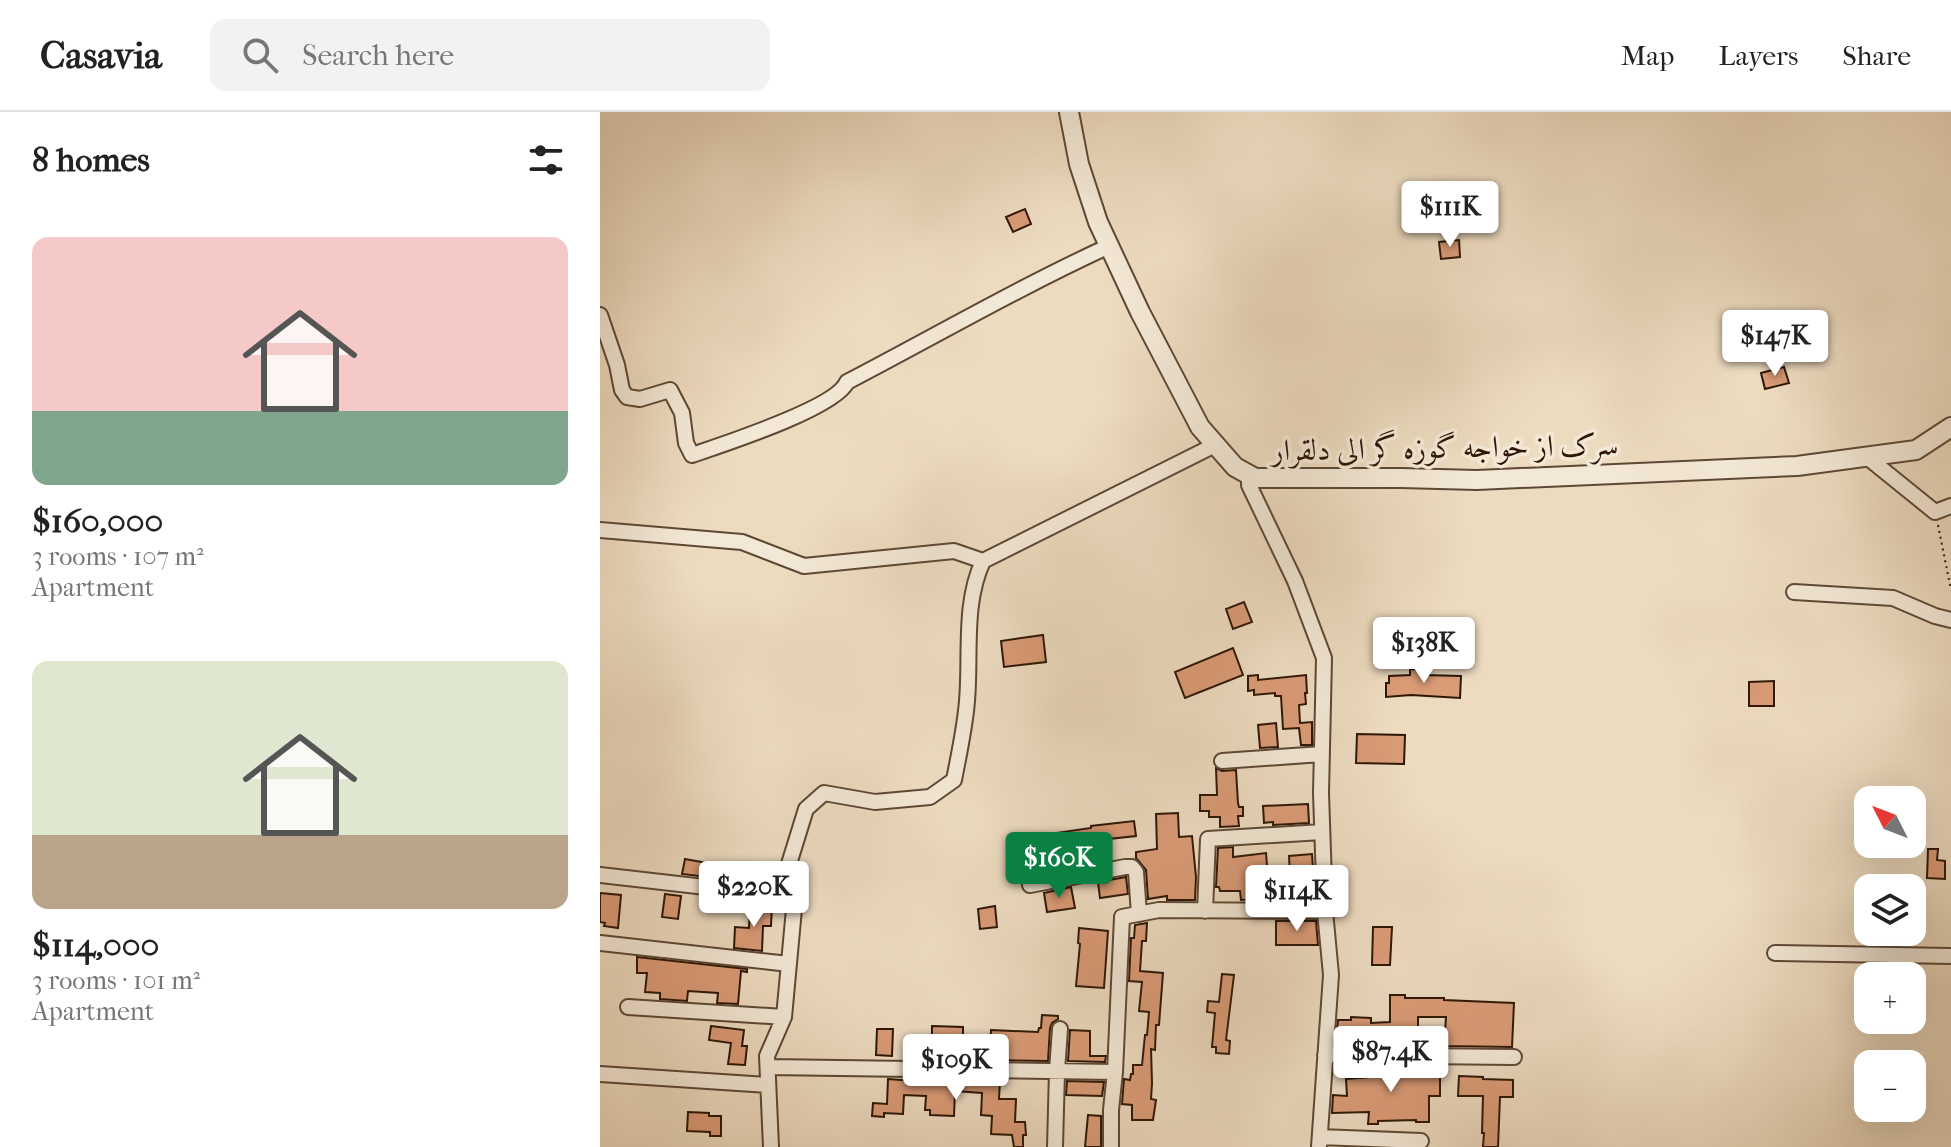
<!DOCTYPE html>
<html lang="en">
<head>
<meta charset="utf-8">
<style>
	:root { --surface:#fff; --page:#f2f2f2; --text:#222; --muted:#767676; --line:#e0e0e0; --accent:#0b8043 }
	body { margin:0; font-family:"IM FELL French Canon",Amiri,serif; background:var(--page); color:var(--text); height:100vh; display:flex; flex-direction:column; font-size:30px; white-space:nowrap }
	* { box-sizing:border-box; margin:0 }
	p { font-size:26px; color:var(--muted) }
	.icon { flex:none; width:44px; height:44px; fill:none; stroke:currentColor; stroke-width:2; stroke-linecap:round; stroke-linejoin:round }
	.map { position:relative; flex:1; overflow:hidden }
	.sheet { display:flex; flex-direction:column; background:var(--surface); width:600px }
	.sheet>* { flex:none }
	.needle { width:52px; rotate:312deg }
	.fabs { position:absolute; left:1254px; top:674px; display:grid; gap:16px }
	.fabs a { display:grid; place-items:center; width:72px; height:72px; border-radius:16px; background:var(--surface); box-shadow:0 8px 32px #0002; font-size:40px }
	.price { position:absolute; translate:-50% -68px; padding:0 18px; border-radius:8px; background:#fff; color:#222; font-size:26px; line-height:52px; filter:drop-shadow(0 2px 4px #0008) }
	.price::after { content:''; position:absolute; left:50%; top:48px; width:24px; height:18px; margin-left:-12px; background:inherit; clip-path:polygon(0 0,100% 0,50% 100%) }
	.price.active { background:var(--accent); color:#fff }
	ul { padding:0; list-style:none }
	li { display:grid; align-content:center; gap:16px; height:424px; padding:0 32px }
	li span { display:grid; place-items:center; height:248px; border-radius:16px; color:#555 }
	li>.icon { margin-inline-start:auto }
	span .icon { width:144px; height:144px; fill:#fffc; stroke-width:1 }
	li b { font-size:34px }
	h2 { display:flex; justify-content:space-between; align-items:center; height:96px; padding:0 32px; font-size:34px }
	header { display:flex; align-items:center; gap:48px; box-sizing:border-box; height:112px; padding:0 40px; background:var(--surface); border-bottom:2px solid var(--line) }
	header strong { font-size:38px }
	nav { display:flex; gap:44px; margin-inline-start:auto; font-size:28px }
	.search { width:560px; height:72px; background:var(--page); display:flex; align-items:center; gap:20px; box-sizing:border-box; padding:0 28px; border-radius:16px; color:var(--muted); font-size:30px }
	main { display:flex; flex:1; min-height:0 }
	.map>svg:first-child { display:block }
</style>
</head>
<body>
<header>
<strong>Casavia</strong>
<div class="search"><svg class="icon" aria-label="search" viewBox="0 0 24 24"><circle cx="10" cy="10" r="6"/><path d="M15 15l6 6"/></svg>Search here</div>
<nav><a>Map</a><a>Layers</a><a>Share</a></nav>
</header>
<main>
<section class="sheet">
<h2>8 homes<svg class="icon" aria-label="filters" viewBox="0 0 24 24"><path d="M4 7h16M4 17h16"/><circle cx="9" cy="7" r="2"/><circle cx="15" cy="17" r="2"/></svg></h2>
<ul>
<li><span style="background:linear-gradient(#f6c9c9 70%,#7fa58c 0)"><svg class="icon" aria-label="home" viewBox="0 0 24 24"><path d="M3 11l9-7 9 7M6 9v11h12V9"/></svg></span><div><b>$160,000</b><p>3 rooms · 107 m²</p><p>Apartment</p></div></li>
<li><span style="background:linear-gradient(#dfe7d0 70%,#b9a48a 0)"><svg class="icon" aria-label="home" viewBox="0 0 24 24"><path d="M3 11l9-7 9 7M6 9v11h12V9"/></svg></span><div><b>$114,000</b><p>3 rooms · 101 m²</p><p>Apartment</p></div></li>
</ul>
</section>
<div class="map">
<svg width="1351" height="1035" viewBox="0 0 1351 1035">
	<rect width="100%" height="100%" fill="#eddbc0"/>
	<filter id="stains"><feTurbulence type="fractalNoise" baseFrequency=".0025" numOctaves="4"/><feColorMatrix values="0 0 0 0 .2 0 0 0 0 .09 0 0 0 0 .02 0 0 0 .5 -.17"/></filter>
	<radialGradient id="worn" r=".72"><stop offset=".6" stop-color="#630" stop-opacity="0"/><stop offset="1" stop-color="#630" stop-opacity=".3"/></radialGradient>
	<!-- building -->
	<path fill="#da9b77" stroke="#2e1707" stroke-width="2" d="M425,97l6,15 -18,8 -7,-15z
		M859,128l1,17 -19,2 -2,-17z
		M1184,255l5,16 -24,6 -4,-16z
		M644,490l8,20 -19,7 -7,-20z
		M443,523l3,27 -42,5 -3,-26z
		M633,536l10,27 -58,23 -10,-26z
		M810,557l15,1v5l36,1 -1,22 -49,-3 -25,2v-14h3v-7l21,-1z
		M658,563v5l48,-5 1,18h-2l1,11 -7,1 1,18 12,-1v23h-11l-2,-17 -16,1 -2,-33h-6v-3l-21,2v-5l-6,1v-15z
		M1174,569v25h-25v-24z
		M676,611l2,24 -18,1 -2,-23z
		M757,622l48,1 -1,29 -48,-1z
		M616,656l6,3 14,-1 2,33 1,4h4v9h-5l1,10 -19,1v-10h-11v-6h-9v-16h17z
		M708,692l1,19 -36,2v-3l-9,1 -1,-17z
		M578,701l1,24 13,-1 4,41 -1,23h-28v-4l-19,3 -2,-29 -10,-12v-6l21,-3 -1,-35z
		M534,709l2,15 -27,3 2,21 -37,6 -1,-14 -20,2v5l-15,2 1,4 -13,2 -4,-29 69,-10v-2z
		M633,735v10l33,-4 2,24 22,-2 -1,-19 23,-2 1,15h-4l2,24 -12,1 1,7h-9v-5l-50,4 -1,-9h-20l-1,-4h-3l2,-39z
		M1328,737h10l-1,11 8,1v18l-18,-1z
		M85,747l50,9 -2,12 -51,-6z
		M526,765l2,17 -28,4 -2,-16z
		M471,775l4,21 -28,4 -3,-19z
		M0,781l21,2 -3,33 -14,-2 1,-3 -5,-1z
		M65,782l16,2 -3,23 -16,-2z
		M150,793l22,1 -1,20h-8l-1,25 -28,-3 1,-21 14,1z
		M395,794l2,21 -17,2 -2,-20z
		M676,809h40l2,24h-42z
		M547,811l-1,18h-4l-2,30 23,2 -4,52h-3l-1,25 -4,-1 1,34 -1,16 5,1 -3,20h-21v-15l-10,-1 2,-25 6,1 1,-6h2v-9h9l3,-30h2l2,-23 -10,-1 3,-29 -13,-1 2,-43h3l1,-13z
		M773,815h19l-2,38h-18z
		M479,816l29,3 -4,57 -28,-2 4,-42 -2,-1z
		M37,845l110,12v3l-6,-1 -3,33 -21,-1 1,-10 -30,-2 -1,10 -27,-2v-6l-15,-1 2,-19h-10z
		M622,862l12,1 -8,65 4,1 -1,13 -13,-1v-6h-4l3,-34 -8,-1 1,-11 11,1z
		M790,883h15v3h39v2l70,3 -2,44 -68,-1 2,-29h-28v29h-10v-9l-64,-2v5h-8l2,-20h13v-3l20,1v5l19,-1z
		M442,903l16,1v3l-6,4 -2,5 -2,33 -58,-1 1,-30 47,2 1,-4h2z
		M111,914l33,4 -2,16h5l-2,19 -17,-1 3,-21 -22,-3z
		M332,914l31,1v33l-34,-1v-13h3z
		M277,917h16l-1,27 -16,-1z
		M470,918l20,1v25h16l-1,6 -37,-1z
		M769,954h71v30h-11v26h-13v-2l-38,1v3h-10l1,-12 -37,1 1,-18 14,1 -1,-17 24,-2z
		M859,964l24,1v2l30,1v17h-13l-2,50h-15l1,-14h-2l1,-37h-25z
		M288,967l39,3v-3l73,1 -1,19h17l-1,23h10l1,13h-3v12h-9l-2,-12 -21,-1 1,-18 -11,-1 1,-22 -27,-2 -1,25 -24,-1v-5h-5l1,-14 -22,-1 -1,19 -19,-1v4l-12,-1 1,-13 14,1z
		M467,969l37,1 -2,14 -36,-1z
		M88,1000l21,1v3h12v20h-11v-4l-23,-1z
		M488,1003l13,1v31h-16z"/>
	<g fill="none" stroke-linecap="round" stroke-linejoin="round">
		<defs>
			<path id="minor" d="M0,203l17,50 5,25 5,7 13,2 30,-9 12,23 4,30 6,12c29,-10 144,-47 155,-73 88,-46 173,-95 262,-136
				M1267,345l68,55 16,-6
				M0,418l142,12 62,24 150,-15 29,10 232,-116
				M1194,480l99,6 42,18 16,4
				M622,649l100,-7
				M0,763l193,22
				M430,773l95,-18h7l4,5 3,42
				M605,799l3,-72 114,-7
				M0,831l189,21
				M1175,841l176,3
				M28,895l156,10
				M725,943l189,2
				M168,955l347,5
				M0,962l168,11
				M720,1025l101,4
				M171,1035l-4,-91 17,-39 10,-108 -5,-45 17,-55 18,-16 51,9 55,-5 24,-17c5,-26 11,-53 13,-79 4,-47 -4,-97 16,-140
				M455,1035l2,-76 3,-42
				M511,1035v-37l4,-38 7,-155 37,-7 166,1 -4,-118 3,-135 -29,-77 -46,-96v-10
				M719,1035l12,-172 -6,-64"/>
			<path id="tertiary" d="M469,0l10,52 19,58 42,90 60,115 35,40 20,11h146l76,2 320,-14 119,-16 35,-23"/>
		</defs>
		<!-- minor casing -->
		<use href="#minor" stroke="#5e4835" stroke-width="18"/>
		<!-- tertiary casing -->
		<use href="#tertiary" stroke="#5e4835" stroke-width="22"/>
		<!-- path -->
		<path stroke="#2e1707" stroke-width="2" stroke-dasharray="2 4" stroke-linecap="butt" d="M1338,413l13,65"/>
		<!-- minor -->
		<use href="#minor" stroke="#f3e8d6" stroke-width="14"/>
		<!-- tertiary -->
		<use href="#tertiary" stroke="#f3e8d6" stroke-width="18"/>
	</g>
	<g text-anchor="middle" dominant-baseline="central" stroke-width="7" stroke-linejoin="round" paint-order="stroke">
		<!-- street labels -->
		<g font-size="30" fill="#2e1707" stroke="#f3e8d6">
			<text transform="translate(845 336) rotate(-1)">سرک از خواجه گوزه گر الی دلقرار</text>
		</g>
	</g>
	<rect width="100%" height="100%" filter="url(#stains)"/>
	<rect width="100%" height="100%" fill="url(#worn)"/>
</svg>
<div class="fabs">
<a><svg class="needle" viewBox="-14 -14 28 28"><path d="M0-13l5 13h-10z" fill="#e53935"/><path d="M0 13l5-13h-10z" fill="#767676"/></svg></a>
<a><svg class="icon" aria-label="layers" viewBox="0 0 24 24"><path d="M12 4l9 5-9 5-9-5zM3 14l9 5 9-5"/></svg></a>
<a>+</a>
<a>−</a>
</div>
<b class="price" style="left:850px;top:137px">$111K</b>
<b class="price" style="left:1175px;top:266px">$147K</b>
<b class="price" style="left:824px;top:573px">$138K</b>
<b class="price active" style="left:459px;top:788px">$160K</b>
<b class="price" style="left:154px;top:817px">$220K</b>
<b class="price" style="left:697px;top:821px">$114K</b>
<b class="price" style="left:791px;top:982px">$87.4K</b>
<b class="price" style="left:356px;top:990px">$109K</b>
</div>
</main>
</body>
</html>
